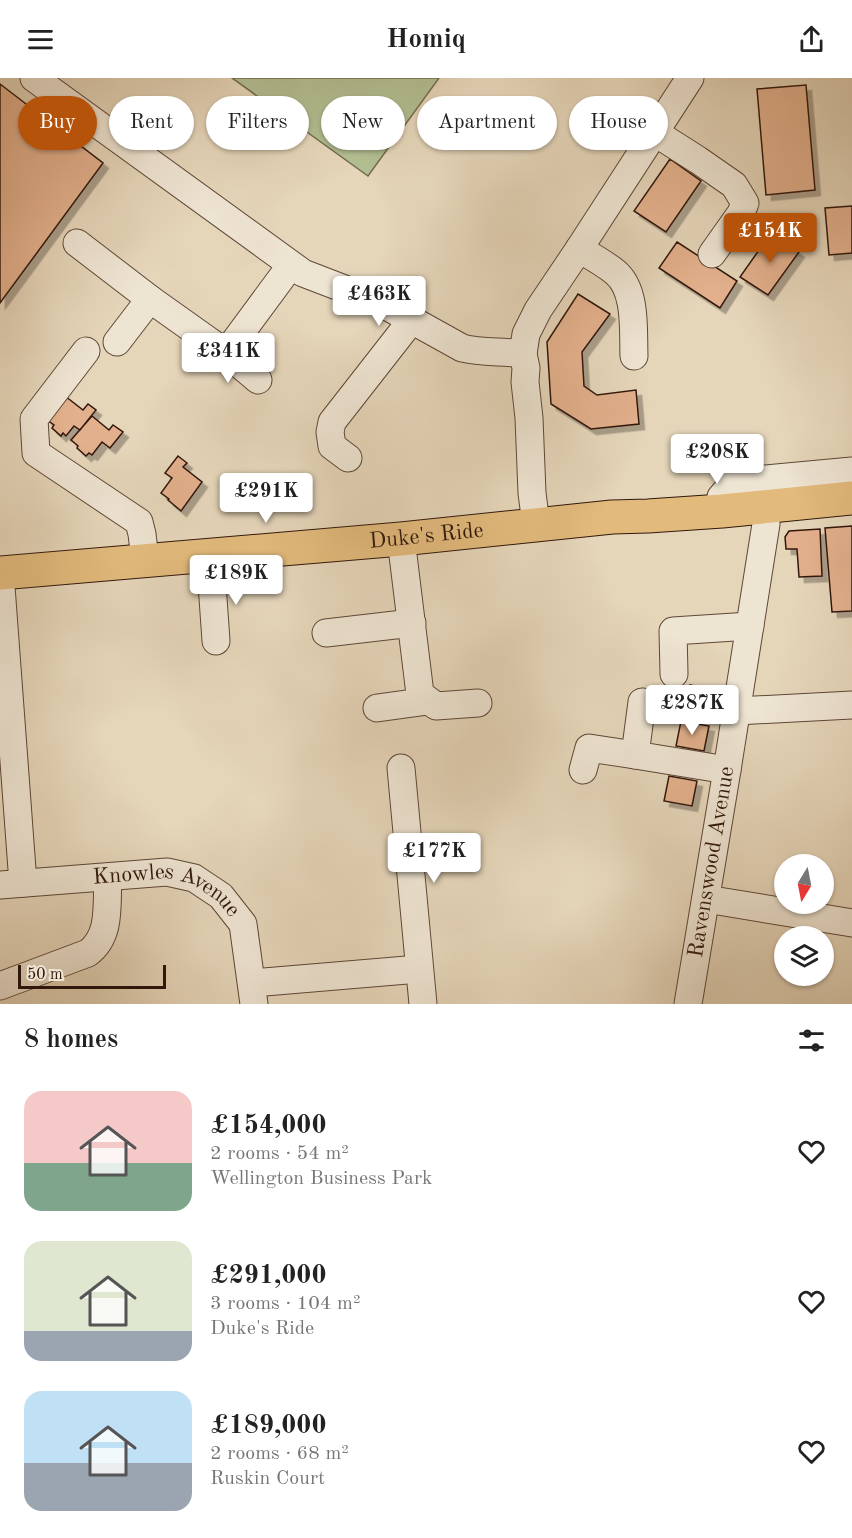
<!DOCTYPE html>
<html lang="en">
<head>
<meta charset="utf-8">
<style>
	:root { --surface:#fff; --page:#f6f6f6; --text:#222; --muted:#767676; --accent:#b45309 }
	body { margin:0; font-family:"Old Standard TT",serif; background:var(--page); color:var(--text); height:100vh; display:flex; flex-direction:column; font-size:22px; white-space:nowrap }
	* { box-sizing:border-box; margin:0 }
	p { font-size:20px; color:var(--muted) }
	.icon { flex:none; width:33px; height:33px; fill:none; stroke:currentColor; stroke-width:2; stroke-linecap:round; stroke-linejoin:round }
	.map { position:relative; height:926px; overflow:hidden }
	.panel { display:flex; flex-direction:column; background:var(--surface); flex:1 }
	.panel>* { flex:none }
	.banner { position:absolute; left:18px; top:18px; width:816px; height:54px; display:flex; gap:12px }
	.needle { width:39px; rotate:190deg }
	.fabs { position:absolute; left:774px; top:776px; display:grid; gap:12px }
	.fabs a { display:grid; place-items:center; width:60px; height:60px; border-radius:50%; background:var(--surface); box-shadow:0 2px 4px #0004; font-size:30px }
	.scale { position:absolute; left:18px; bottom:15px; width:148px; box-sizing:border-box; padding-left:6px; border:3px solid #31180c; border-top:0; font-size:16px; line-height:21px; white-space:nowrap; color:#31180c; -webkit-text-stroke:4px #eee4d2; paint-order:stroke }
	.price { position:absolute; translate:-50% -51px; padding:0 14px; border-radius:6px; background:#fff; color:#222; font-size:20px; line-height:39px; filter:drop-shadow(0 2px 3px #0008) }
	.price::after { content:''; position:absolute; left:50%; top:36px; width:18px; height:14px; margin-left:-9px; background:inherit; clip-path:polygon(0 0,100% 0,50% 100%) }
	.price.selected { background:var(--accent); color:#fff }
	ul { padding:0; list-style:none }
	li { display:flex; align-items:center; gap:18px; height:150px; padding:0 24px }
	li span { display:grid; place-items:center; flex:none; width:168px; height:120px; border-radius:18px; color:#555 }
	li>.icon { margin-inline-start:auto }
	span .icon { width:72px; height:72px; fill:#fffc; stroke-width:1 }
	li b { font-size:26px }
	h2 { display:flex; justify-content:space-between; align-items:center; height:72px; padding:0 24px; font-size:26px }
	.tag { padding:0 21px; border-radius:27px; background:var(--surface); box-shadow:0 2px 4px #0004; font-size:21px; line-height:54px }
	.tag.selected { background:var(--accent); color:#fff }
	header { display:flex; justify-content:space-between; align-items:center; height:78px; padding:0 24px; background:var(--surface); font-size:27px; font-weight:800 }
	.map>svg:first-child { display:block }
</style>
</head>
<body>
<header><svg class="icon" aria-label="menu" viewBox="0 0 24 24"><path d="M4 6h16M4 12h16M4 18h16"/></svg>Homiq<svg class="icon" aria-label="share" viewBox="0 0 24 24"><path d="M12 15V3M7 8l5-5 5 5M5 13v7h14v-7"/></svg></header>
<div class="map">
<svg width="852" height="926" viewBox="0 0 852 926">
	<defs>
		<filter id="shadow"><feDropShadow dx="5.5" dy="5.5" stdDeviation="0" flood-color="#0004"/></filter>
	</defs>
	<rect width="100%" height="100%" fill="#e5d5b9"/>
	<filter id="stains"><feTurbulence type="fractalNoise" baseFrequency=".00333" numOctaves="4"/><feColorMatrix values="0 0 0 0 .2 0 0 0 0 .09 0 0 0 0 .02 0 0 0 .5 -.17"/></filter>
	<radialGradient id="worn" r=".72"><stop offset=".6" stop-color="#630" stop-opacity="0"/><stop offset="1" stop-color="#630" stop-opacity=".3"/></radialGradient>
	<!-- green -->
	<path fill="#b2be91" stroke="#726b4e" stroke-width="1.5" d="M232,0h207l-71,98z"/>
	<!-- building -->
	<path fill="#e2b08c" stroke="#31180c" stroke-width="1.5" filter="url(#shadow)" d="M0,6l103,79 -103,140z
		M806,7l9,105 -49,5 -9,-106z
		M670,81l31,22 -35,51 -32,-21z
		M852,128v47l-23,2 -4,-47z
		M771,155l28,19 -31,43 -28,-18z
		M677,164l60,39 -17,27 -61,-40z
		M578,216l32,20 -28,38 2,34 13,9 39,-5 3,34 -48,5 -40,-25 -4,-62z
		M65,318l18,14 5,-6 8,6 -16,20 -6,-4 -8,10 -3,-3 -2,3 -9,-8 2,-3 -7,-5z
		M92,338l17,14 4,-5 10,7 -13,16 -8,-6 -10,13 -3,-2 -3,3 -9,-8 1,-2 -7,-6z
		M178,378l9,7 -4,4 19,15 -21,29 -13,-11 1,-1 -8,-6 11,-15 -7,-5z
		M852,448v85l-20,1 -7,-84z
		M820,451l2,47 -23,1 -2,-28h-11l-1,-12 4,-6z
		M690,607l25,5 -4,27 -26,-4z
		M681,643l28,5 -5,25 -28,-5z
		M669,698l28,5 -5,25 -28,-5z"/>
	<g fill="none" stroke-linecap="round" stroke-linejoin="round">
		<defs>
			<g id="minor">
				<path d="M34,0l269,195 78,30 81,45c20,5 41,3 61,6"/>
				<path d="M654,54l44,28 36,25 11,18 -4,10 -29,41"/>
				<path d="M77,165l73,56 76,54 65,-88"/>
				<path d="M579,171c12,7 25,14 36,23 22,18 18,58 19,84"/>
				<path d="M117,264l33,-43"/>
				<path d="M86,273l-52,68 2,34 103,69 3,12 3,25"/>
				<path d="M226,275l32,27"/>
				<path d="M348,380l-16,-12 -2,-14 2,-10 75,-96 4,-8"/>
				<path d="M722,433l-1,-14 13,-15 118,-11"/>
				<path d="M536,446l-4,-31 -3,-75 -4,-36 1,-14 -3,-14 3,-20 12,-24 41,-61 111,-171"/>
				<path d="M401,461l19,155 16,12 42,-3"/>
				<path d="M210,477l6,86"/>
				<path d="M0,495l23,310"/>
				<path d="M326,555l86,-10"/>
				<path d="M674,596l-1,-43 77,-5"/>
				<path d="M642,624l-7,53 92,15"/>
				<path d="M377,630l51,-7"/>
				<path d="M737,633l115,-6"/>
				<path d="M401,690l22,236"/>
				<path d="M583,692l6,-22 46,7"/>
				<path id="s1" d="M0,807l167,-13 27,6 27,18 22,28 11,80"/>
				<path d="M706,821l146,24"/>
				<path d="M252,905l167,-14"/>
				<path d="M0,908l88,-33c24,-18 18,-49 20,-76"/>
				<path id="s2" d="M688,926l39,-234 39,-246v-17"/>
			</g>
			<g id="major">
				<path id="s3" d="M0,495l401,-34 211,-22 36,-1 74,-5 130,-13"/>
			</g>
		</defs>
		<!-- minor casing -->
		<use href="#minor" stroke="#5e4737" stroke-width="29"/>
		<!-- major casing -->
		<use href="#major" stroke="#31180c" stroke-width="35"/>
		<!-- minor -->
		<use href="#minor" stroke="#eee4d2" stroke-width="27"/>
		<!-- major -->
		<use href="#major" stroke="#e2ba7c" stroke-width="33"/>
	</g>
	<g text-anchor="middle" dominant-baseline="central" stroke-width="6" stroke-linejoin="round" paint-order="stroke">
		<!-- street labels -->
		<g font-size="22" fill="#31180c" stroke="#eee4d2">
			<text stroke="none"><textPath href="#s3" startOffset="428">Duke's Ride</textPath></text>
			<text stroke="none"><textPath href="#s2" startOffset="144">Ravenswood Avenue</textPath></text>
			<text stroke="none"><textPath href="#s1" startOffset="172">Knowles Avenue</textPath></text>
		</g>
	</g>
	<rect width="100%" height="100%" filter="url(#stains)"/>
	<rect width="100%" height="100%" fill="url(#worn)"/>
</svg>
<div class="fabs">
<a><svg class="needle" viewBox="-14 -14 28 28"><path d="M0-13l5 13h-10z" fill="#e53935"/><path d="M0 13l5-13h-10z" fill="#767676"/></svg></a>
<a><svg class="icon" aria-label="layers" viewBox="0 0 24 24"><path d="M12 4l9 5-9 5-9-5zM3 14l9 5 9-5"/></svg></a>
</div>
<div class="scale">50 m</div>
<b class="price selected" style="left:770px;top:186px">£154K</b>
<b class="price" style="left:379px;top:249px">£463K</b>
<b class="price" style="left:228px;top:306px">£341K</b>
<b class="price" style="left:717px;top:407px">£208K</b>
<b class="price" style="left:266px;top:446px">£291K</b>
<b class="price" style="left:236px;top:528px">£189K</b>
<b class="price" style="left:692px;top:658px">£287K</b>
<b class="price" style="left:434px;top:806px">£177K</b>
<div class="banner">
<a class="tag selected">Buy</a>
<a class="tag">Rent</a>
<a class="tag">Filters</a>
<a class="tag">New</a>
<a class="tag">Apartment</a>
<a class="tag">House</a>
</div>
</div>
<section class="panel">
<h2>8 homes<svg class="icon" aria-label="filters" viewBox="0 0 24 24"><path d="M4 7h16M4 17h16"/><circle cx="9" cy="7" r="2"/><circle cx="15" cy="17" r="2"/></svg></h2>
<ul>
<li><span style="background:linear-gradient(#f6c9c9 60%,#7fa58c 0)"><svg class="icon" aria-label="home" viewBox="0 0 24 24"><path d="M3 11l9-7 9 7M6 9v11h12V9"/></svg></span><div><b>£154,000</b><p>2 rooms · 54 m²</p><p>Wellington Business Park</p></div><svg class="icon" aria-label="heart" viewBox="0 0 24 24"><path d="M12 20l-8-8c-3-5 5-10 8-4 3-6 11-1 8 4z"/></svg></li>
<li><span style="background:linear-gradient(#dfe7d0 75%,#9aa5b1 0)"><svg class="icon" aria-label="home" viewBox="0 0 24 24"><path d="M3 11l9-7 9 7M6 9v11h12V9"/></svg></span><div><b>£291,000</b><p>3 rooms · 104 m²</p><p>Duke's Ride</p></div><svg class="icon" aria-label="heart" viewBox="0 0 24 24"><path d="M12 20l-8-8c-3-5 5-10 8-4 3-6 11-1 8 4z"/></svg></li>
<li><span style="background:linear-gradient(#bfe0f5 60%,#9aa5b1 0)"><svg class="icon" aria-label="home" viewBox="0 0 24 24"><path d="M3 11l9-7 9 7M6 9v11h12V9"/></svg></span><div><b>£189,000</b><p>2 rooms · 68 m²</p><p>Ruskin Court</p></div><svg class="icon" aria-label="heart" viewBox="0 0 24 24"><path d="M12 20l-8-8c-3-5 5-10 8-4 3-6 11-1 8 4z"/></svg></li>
</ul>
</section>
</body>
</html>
